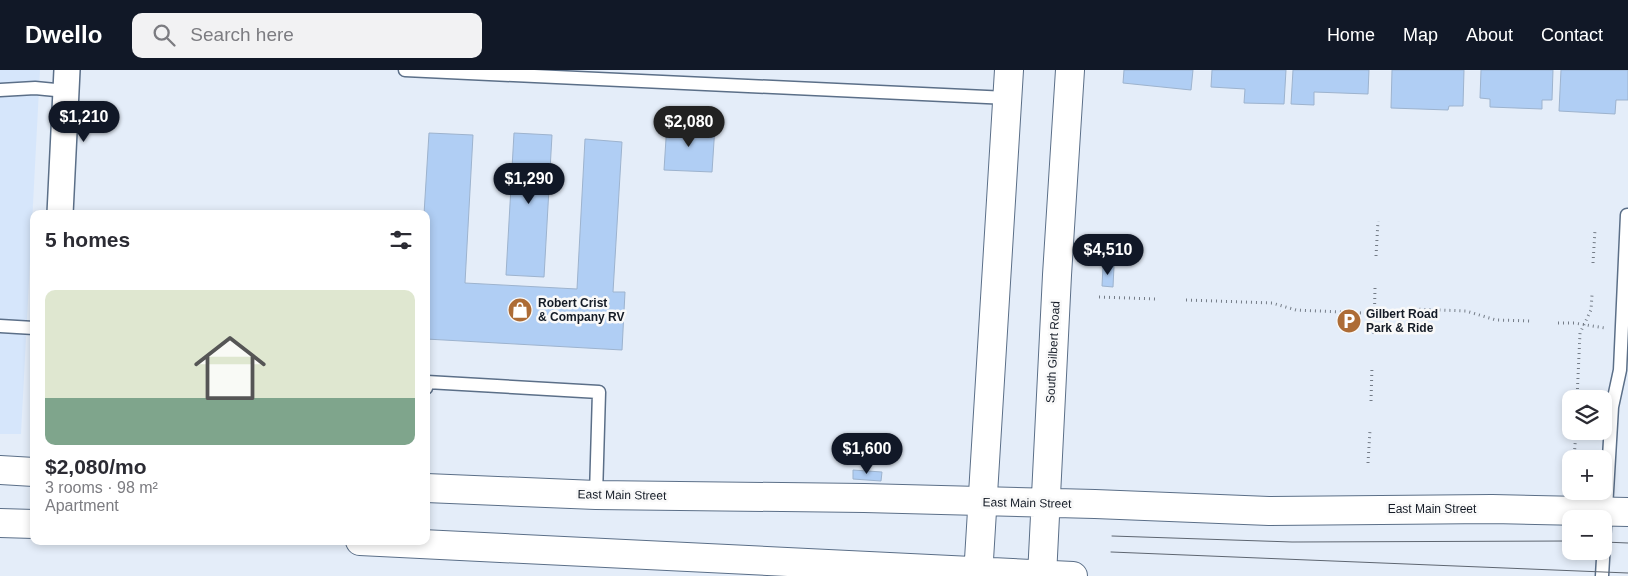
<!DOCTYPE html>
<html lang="en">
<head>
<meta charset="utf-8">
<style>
	:root { --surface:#fff; --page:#f2f2f3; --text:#2b2b33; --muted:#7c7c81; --line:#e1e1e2; --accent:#111827 }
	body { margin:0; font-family:Arial,sans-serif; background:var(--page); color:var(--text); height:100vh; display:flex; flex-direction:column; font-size:19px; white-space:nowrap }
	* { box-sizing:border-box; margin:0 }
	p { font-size:16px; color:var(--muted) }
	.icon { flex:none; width:28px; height:28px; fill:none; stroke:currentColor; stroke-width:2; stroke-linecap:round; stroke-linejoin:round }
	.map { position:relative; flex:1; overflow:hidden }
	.sheet { position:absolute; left:30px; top:140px; width:400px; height:335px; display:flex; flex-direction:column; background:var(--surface); border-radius:10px; box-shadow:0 2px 8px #0003 }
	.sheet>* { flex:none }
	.fabs { position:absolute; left:1562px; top:320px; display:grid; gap:10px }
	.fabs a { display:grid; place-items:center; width:50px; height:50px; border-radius:10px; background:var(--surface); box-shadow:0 2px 8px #0003; font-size:25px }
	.price { position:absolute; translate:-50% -42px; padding:0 11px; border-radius:18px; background:var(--accent); color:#fff; font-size:16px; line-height:32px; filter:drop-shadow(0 1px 2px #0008) }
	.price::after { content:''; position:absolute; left:50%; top:30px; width:15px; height:11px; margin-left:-8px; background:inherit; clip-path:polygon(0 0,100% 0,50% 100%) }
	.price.on { background:#222; color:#fff }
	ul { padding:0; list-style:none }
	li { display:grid; align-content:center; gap:10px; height:265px; padding:0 15px }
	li+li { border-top:1px solid var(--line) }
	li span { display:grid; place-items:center; height:155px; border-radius:10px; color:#555 }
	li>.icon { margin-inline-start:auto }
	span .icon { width:90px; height:90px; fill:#fffc; stroke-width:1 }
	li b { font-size:21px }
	h2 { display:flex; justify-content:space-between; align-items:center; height:60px; padding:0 15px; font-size:21px }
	header { display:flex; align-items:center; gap:30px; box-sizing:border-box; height:70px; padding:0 25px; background:var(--accent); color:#fff }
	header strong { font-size:24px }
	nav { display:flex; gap:28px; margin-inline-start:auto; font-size:18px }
	.search { width:350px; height:45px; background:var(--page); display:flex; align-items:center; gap:12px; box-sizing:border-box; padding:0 18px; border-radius:10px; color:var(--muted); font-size:19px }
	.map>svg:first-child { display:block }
</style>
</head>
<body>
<header>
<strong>Dwello</strong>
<div class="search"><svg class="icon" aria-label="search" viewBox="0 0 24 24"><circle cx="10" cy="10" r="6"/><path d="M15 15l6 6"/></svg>Search here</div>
<nav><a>Home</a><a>Map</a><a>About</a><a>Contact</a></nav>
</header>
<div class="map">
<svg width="1628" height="506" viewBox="0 0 1628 506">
	<rect width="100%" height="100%" fill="#e4edf9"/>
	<!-- built -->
	<path fill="#d6e6fb" d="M0,0h40l-19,364h-21z"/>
	<!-- building -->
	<path fill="#b0cef4" stroke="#9db3ce" d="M1124,0h69l-2,20 -68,-7z
		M1212,0h74l-2,34 -40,-1 1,-14 -34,-2z
		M1293,0h76l-1,24 -54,-2v13l-23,-1z
		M1392,0h72l-1,36h-14l-1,4 -57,-2z
		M1481,0h72l-1,30h-10v9l-52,-2v-8l-10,-1z
		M1561,0h67v30h-12l-1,14 -56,-3z
		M667,53l48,3 -3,46 -48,-2z
		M429,63l44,2 -8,148 112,6 8,-150 37,3 -9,150h12l-3,58 -196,-11v-125h-2z
		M514,63l38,2 -8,142 -38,-2z
		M1103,196h11l-1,21 -11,-1z
		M853,400l29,2 -1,9 -28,-2z"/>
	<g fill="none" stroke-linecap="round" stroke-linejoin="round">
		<defs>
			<path id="service" d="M405,0l603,28
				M0,20l35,-2 31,3
				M0,256l34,2
				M426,318l1,-6 172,10 -3,103
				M1602,506l10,-169 8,-37 7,-155"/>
			<path id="minor" d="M60,144l7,-144"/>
			<path id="primary" d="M0,400l34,2
				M426,418l170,7 268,3 231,6 174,7 223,-2 136,3
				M0,453l34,1
				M360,471l713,35
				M978,506l31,-506
				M1042,506l15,-301 13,-205"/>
		</defs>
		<!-- service casing -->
		<use href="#service" stroke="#5b6f88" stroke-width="15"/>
		<!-- minor casing -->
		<use href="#minor" stroke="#5b6f88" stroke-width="28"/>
		<!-- primary casing -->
		<use href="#primary" stroke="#5b6f88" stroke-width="30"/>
		<!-- path -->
		<path stroke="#747c87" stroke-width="3" stroke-dasharray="1 4" stroke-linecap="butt" d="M1376,186l2,-35
			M1593,193l2,-33
			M1099,227l58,2
			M1186,230l86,3 24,7 89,4 29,-5 52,2 30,9 36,1
			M1558,253h16l31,5
			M1374,264l1,-46
			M1577,329l3,-66 11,-23 1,-15
			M1371,331l1,-35
			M1574,389l2,-28
			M1368,393l2,-33"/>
		<!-- service -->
		<use href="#service" stroke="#fff" stroke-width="12"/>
		<!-- minor -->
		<use href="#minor" stroke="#fff" stroke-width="25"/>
		<!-- primary -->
		<use href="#primary" stroke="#fff" stroke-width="28"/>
		<!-- tram -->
		<path stroke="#5e6671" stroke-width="1" d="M1112,466l180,6 279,-1
			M1604,472l24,1
			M1111,482l517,21"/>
	</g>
	<!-- icons -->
	<defs>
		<symbol id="shop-disc" viewBox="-11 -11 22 22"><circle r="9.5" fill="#ad6c36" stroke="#f9f9f9"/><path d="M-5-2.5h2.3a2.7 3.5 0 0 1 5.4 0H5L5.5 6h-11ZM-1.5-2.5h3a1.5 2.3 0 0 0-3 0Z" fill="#fff"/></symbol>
		<symbol id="parking-disc" viewBox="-11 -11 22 22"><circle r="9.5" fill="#ad6c36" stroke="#f9f9f9"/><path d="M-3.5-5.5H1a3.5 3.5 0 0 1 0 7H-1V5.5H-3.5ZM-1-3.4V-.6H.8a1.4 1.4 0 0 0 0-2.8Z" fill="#fff"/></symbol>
	</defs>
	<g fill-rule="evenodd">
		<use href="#shop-disc" x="506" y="226" width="28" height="28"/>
		<use href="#parking-disc" x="1335" y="237" width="28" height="28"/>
	</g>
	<g text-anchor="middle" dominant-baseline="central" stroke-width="5" stroke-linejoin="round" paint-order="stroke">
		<!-- poi labels -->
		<g font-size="12" font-weight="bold" fill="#141b26" stroke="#f9f9f9" text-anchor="start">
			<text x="538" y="233">Robert Crist<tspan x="538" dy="14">&amp; Company RV</tspan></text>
			<text x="1366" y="244">Gilbert Road<tspan x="1366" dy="14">Park &amp; Ride</tspan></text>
		</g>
		<!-- street labels -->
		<g font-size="12" fill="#141b26" stroke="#f9f9f9">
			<text transform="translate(1053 282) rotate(-87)">South Gilbert Road</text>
			<text transform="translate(622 425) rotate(1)">East Main Street</text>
			<text transform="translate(1027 433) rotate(1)">East Main Street</text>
			<text x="1432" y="439">East Main Street</text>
		</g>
	</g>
</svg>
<div class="fabs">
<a><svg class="icon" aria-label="layers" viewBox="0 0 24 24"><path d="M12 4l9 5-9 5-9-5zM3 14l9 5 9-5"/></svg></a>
<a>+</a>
<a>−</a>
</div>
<b class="price" style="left:84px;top:73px">$1,210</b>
<b class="price on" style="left:689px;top:78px">$2,080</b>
<b class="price" style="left:529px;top:135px">$1,290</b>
<b class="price" style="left:1108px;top:206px">$4,510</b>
<b class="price" style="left:867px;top:405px">$1,600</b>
<section class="sheet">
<h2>5 homes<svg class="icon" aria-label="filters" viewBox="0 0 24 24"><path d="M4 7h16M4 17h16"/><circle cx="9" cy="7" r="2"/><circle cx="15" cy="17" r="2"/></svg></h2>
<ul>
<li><span style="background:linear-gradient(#dfe7d0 70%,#7fa58c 0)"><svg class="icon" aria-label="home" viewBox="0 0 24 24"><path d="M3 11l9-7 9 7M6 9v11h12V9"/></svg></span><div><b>$2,080/mo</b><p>3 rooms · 98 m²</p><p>Apartment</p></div></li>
</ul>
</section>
</div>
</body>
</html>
